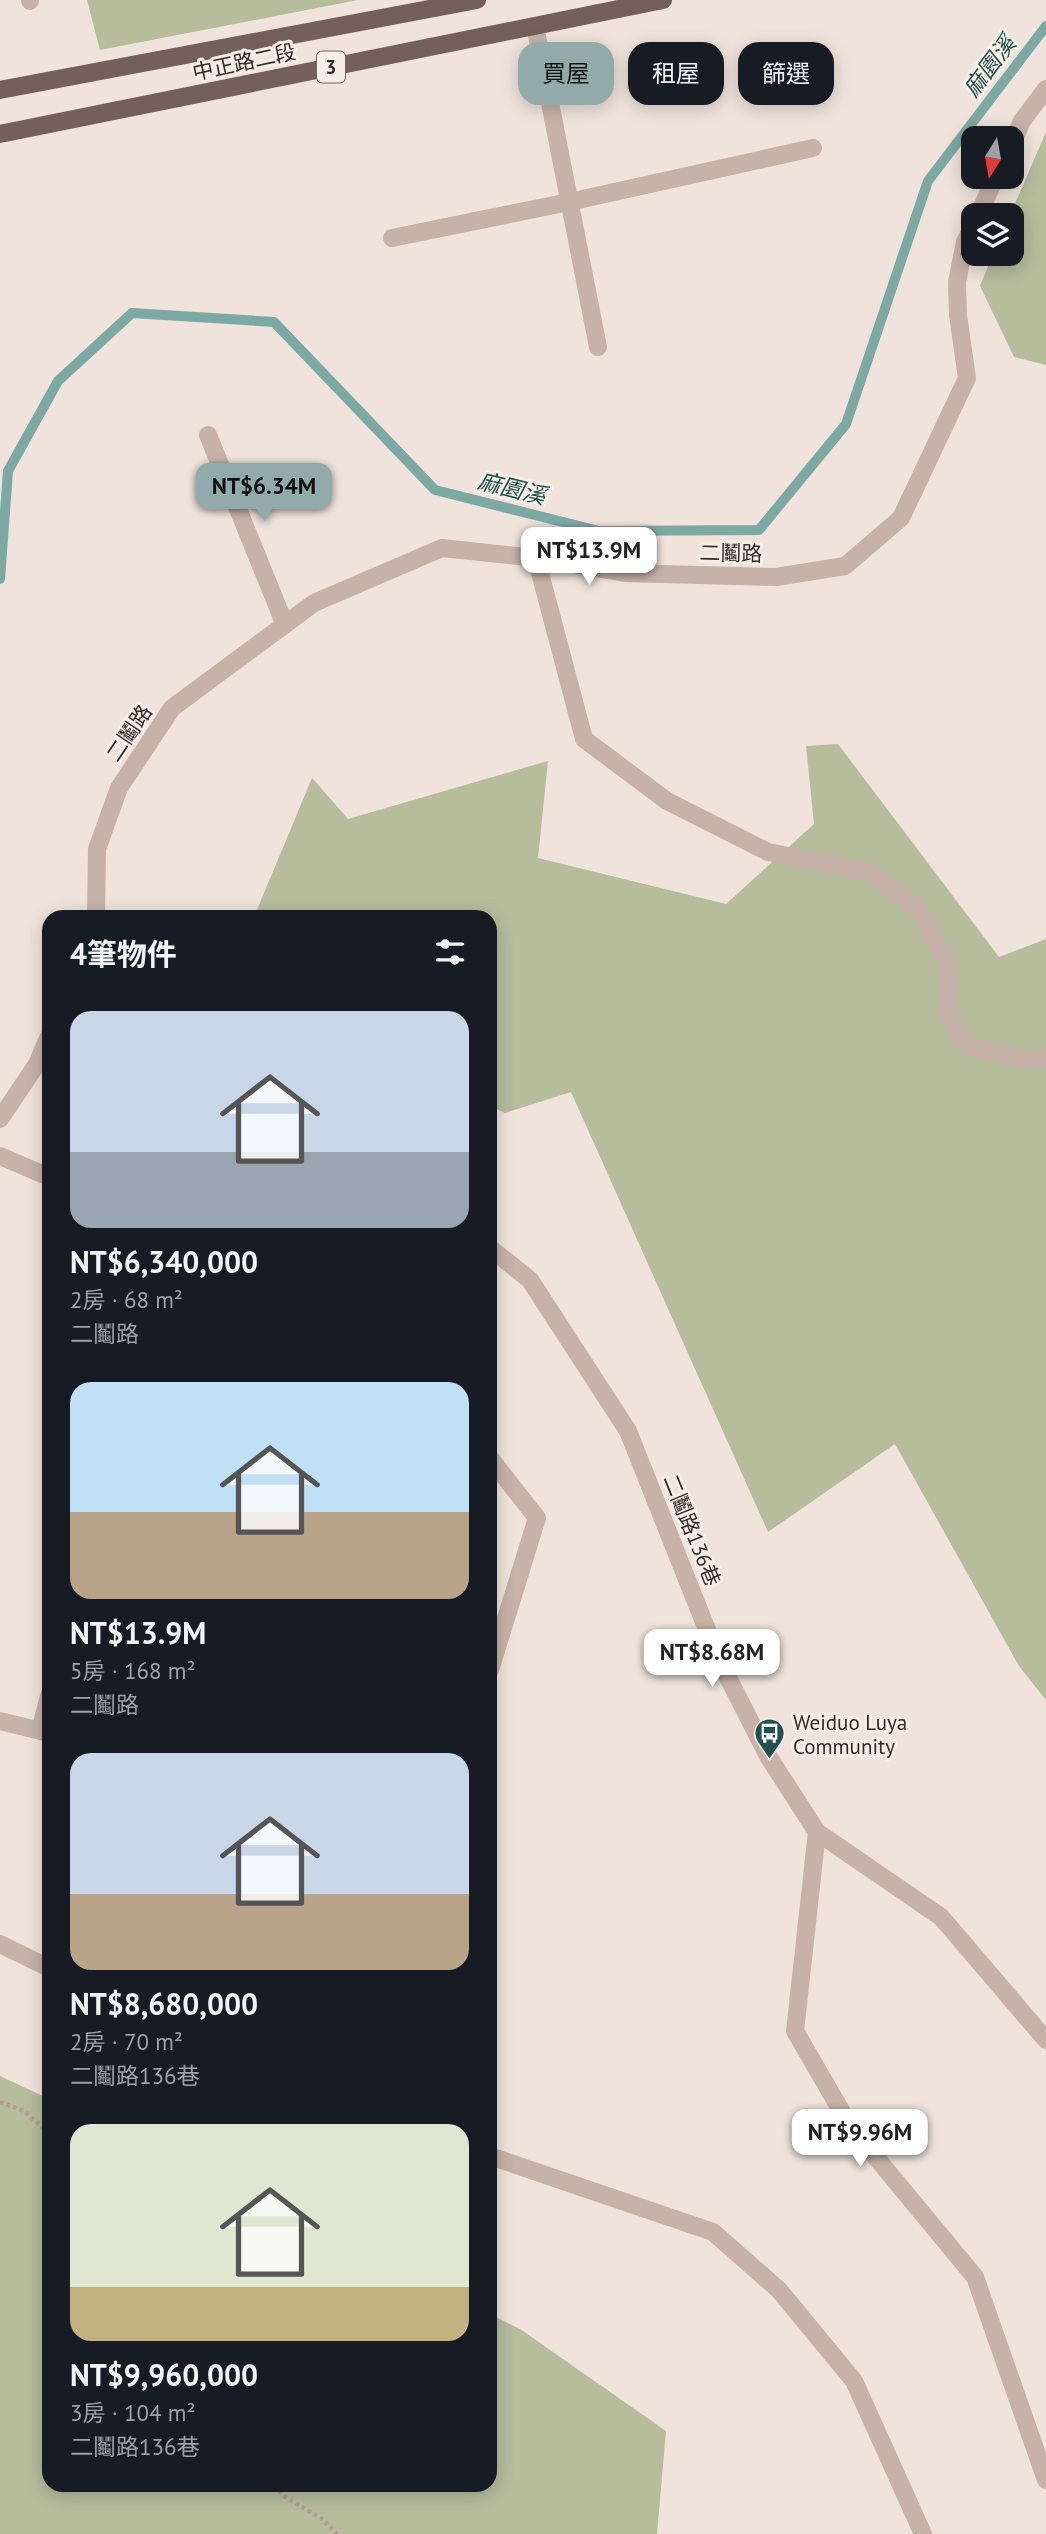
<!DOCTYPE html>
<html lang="zh-TW">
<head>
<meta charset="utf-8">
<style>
	:root { --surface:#171b24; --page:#242831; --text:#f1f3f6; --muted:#9ea1a6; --accent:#93aaaa }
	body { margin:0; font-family:"PT Sans","Noto Sans TC",sans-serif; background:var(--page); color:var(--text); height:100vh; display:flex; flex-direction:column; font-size:26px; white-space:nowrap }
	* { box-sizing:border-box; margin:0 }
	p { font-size:23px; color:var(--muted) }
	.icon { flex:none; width:38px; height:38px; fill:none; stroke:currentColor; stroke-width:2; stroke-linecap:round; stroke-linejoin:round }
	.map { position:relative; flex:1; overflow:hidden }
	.drawer { position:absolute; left:42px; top:910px; width:455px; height:1582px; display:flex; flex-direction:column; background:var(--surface); border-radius:21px; box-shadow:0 4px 18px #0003 }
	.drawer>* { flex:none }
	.hud { position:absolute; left:518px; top:42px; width:422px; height:63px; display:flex; gap:14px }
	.needle { width:46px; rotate:191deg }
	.fabs { position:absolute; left:961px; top:126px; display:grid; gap:14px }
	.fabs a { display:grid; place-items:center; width:63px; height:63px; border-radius:14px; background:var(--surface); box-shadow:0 4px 18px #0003; font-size:35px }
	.price { position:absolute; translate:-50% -60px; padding:0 16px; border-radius:14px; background:#fff; color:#222; font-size:23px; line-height:46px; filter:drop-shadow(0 2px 4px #0008) }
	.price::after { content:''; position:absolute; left:50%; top:42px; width:21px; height:16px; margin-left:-10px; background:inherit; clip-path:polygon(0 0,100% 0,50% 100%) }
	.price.current { background:var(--accent); color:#111 }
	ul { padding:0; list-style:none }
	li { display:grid; align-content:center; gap:14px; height:371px; padding:0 28px }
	li span { display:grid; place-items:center; height:217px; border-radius:21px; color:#555 }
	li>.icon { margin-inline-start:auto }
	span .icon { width:126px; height:126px; fill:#fffc; stroke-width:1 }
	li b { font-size:30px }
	h2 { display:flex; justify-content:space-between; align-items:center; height:84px; padding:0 28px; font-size:30px }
	.pill { padding:0 24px; border-radius:21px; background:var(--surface); box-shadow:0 4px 18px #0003; font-size:24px; line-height:63px }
	.pill.current { background:var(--accent); color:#111 }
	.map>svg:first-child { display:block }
</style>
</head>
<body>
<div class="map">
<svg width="1046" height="2534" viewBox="0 0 1046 2534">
	<rect width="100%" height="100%" fill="#efe3db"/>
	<!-- green -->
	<path fill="#b6bc9c" d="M87,0h271l-258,50z
		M1046,132v233l-32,-8 -34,-71 13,-32h19l-2,-39z
		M838,744l161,213 47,-18v761l-27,-34 -124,-222 -127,88 -197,-440 -66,21 -15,-7v-189h-236l58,-139 36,41 200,-58 -10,97 188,46 88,-80 -8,-78z
		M0,2076l49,23v386h441v-171l30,15 146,102 -9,103h-657z"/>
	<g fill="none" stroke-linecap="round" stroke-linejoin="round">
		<!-- stream -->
		<path stroke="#7da9a5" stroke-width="10" d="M0,579l8,-108 50,-90 74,-68 142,9 161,168 164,41 160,-1 87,-106 82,-243 118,-155"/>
		<!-- path -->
		<path stroke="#b19c93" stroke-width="4.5" stroke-dasharray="3.5 3.5" stroke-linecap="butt" d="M0,2102l24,9 25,22
			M275,2485l9,11 38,23 15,15"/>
		<!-- minor -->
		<path stroke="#c6b2a8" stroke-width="18" d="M30,0v1
			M535,26l63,321
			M1012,144l10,-23 24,-32
			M978,215l18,-38
			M392,238l177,-36 244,-54
			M208,435l77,190
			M536,558l48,181 83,62 101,51 101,20 50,37 29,57 1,50 20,31 52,12h25
			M96,917l1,-68 22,-61 53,-80 142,-105 128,-55 94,10 89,15 151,4 69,-11 56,-48 66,-140 -9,-63 -1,-33 8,-40 8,-16
			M0,1119l37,-55 12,-28
			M0,1156l49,21
			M490,1248l40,32 98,151 91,229 49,96 49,76 124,85 105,123
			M490,1458l47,60 -47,152
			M0,1721l49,12
			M40,1731l9,-35
			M817,1832l-22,199 55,95 125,151 71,203
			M0,1944l49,24
			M490,2156l223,76 66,58 75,91 69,153"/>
		<!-- major -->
		<path stroke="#745f5a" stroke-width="18" d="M0,90l477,-90
			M0,134l663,-134"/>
	</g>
	<!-- icons -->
	<defs>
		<symbol id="bus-pin" viewBox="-11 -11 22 30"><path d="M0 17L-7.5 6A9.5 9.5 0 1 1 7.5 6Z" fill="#21514d" stroke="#f7ede7"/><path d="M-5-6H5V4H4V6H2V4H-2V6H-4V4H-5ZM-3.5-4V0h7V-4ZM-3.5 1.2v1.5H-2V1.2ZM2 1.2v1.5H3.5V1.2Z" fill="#fff"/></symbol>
	</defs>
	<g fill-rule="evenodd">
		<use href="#bus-pin" x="752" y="1716" width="35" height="47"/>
	</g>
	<g text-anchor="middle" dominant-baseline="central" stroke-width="6" stroke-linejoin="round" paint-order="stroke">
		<!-- shield labels -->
		<rect fill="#f7ede7" stroke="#6e6461" stroke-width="2" x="317" y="51.5" width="28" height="31" rx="5"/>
		<g font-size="19" font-weight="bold" fill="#332a28">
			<text x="331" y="67">3</text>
		</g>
		<!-- street labels -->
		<g font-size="21" fill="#332a28" stroke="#f7ede7">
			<text transform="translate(244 62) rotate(-12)">中正路二段</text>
			<text transform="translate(731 553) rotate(1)">二鬮路</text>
			<text transform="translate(129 733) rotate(-56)">二鬮路</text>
			<text transform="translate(692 1530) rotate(68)">二鬮路136巷</text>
		</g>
		<!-- poi labels -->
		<g font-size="21" fill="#332a28" stroke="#f7ede7" text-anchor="start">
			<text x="793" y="1722">Weiduo Luya<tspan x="793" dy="24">Community</tspan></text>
		</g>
		<!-- water labels -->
		<g font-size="23" font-style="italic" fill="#21514d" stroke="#f7ede7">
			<text transform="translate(989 66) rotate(-53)">麻園溪</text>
			<text transform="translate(512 488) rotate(14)">麻園溪</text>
		</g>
	</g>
</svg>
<div class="fabs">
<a><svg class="needle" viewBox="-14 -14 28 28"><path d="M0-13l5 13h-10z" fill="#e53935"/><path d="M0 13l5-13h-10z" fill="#9ea1a6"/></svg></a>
<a><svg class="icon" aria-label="layers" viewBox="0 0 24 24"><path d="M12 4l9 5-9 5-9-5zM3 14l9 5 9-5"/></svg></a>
</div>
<b class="price current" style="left:264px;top:523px">NT$6.34M</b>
<b class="price" style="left:589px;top:587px">NT$13.9M</b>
<b class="price" style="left:712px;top:1689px">NT$8.68M</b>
<b class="price" style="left:860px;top:2169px">NT$9.96M</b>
<div class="hud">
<a class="pill current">買屋</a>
<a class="pill">租屋</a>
<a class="pill">篩選</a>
</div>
<section class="drawer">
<h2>4筆物件<svg class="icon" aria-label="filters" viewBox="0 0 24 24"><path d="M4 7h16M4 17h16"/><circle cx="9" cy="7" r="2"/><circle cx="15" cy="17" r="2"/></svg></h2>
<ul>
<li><span style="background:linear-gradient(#c9d6e8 65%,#9aa5b1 0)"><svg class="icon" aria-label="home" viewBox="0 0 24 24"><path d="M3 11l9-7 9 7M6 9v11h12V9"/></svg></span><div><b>NT$6,340,000</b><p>2房 · 68 m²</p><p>二鬮路</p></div></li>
<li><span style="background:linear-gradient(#bfe0f5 60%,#b9a48a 0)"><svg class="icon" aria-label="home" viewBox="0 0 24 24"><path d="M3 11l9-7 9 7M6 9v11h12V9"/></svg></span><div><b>NT$13.9M</b><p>5房 · 168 m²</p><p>二鬮路</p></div></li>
<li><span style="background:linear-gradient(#c9d6e8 65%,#b9a48a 0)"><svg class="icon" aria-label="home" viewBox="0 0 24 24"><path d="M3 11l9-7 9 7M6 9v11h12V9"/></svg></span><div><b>NT$8,680,000</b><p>2房 · 70 m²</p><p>二鬮路136巷</p></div></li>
<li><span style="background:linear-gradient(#dfe7d0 75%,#c2b280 0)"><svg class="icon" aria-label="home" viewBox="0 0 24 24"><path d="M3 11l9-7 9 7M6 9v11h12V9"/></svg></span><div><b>NT$9,960,000</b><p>3房 · 104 m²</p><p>二鬮路136巷</p></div></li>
</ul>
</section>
</div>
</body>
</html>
